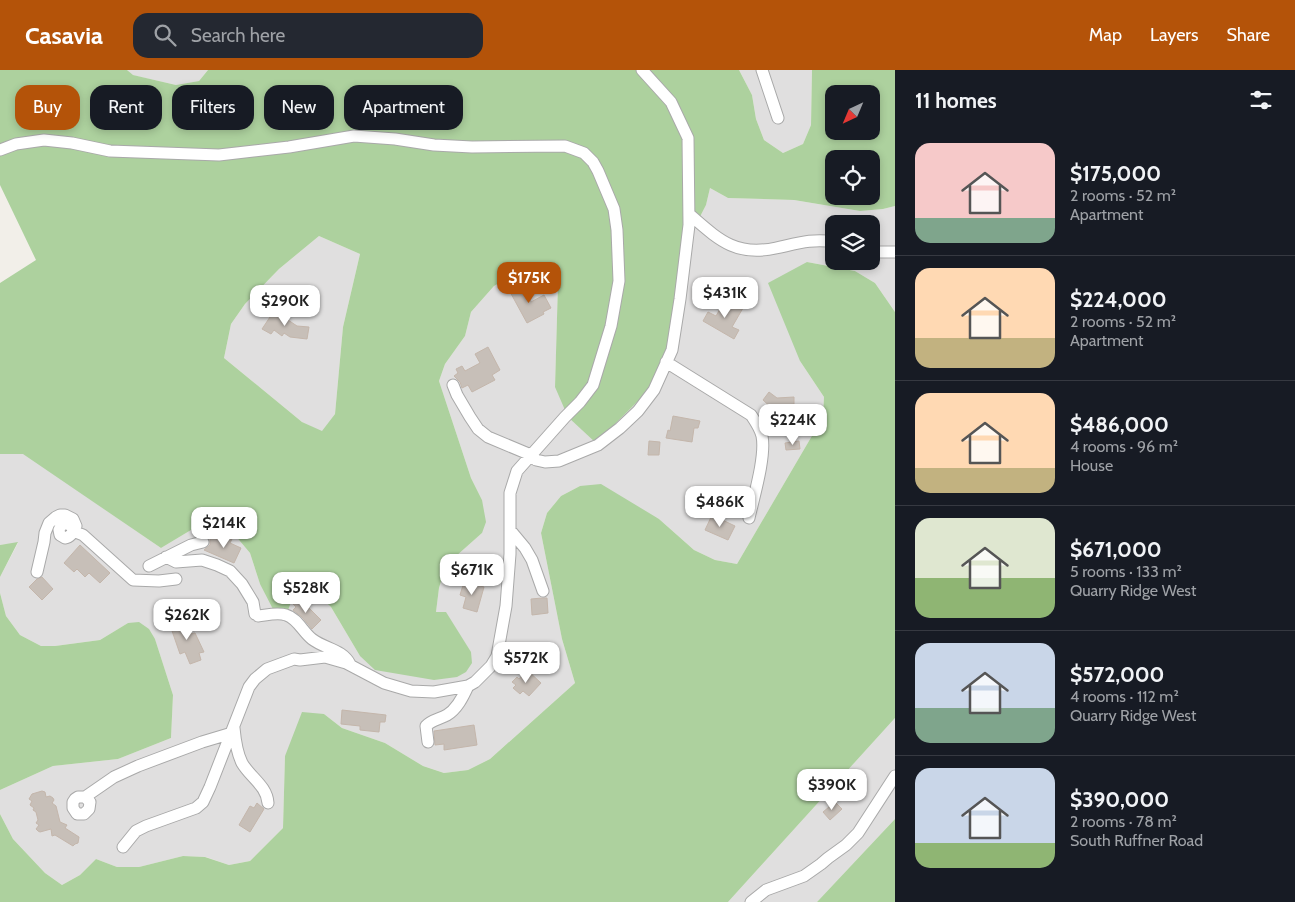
<!DOCTYPE html>
<html lang="en">
<head>
<meta charset="utf-8">
<style>
	:root { --surface:#171b24; --page:#242831; --text:#f1f3f6; --muted:#9ea1a6; --line:#363941; --accent:#b45309 }
	body { margin:0; font-family:Cabin,sans-serif; background:var(--page); color:var(--text); height:100vh; display:flex; flex-direction:column; font-size:19px; white-space:nowrap }
	* { box-sizing:border-box; margin:0 }
	p { font-size:16px; color:var(--muted) }
	.icon { flex:none; width:28px; height:28px; fill:none; stroke:currentColor; stroke-width:2; stroke-linecap:round; stroke-linejoin:round }
	.map { position:relative; flex:1; overflow:hidden }
	.details { display:flex; flex-direction:column; background:var(--surface); width:400px }
	.details>* { flex:none }
	.top-card { position:absolute; left:15px; top:15px; width:475px; height:45px; display:flex; gap:10px }
	.needle { width:32px; rotate:224deg }
	.buttons { position:absolute; left:825px; top:15px; display:grid; gap:10px }
	.buttons a { display:grid; place-items:center; width:55px; height:55px; border-radius:10px; background:var(--surface); box-shadow:0 2px 8px #0003; font-size:25px }
	.price { position:absolute; translate:-50% -42px; padding:0 11px; border-radius:10px; background:#fff; color:#222; font-size:16px; line-height:32px; filter:drop-shadow(0 1px 2px #0008) }
	.price::after { content:''; position:absolute; left:50%; top:30px; width:15px; height:11px; margin-left:-8px; background:inherit; clip-path:polygon(0 0,100% 0,50% 100%) }
	.price.active { background:var(--accent); color:#fff }
	ul { padding:0; list-style:none }
	li { display:flex; align-items:center; gap:15px; height:125px; padding:0 20px }
	li+li { border-top:1px solid var(--line) }
	li span { display:grid; place-items:center; flex:none; width:140px; height:100px; border-radius:15px; color:#555 }
	li>.icon { margin-inline-start:auto }
	span .icon { width:60px; height:60px; fill:#fffc; stroke-width:1 }
	li b { font-size:21px }
	h2 { display:flex; justify-content:space-between; align-items:center; height:60px; padding:0 20px; font-size:21px }
	.pill { padding:0 18px; border-radius:15px; background:var(--surface); box-shadow:0 2px 8px #0003; font-size:18px; line-height:45px }
	.pill.active { background:var(--accent); color:#fff }
	header { display:flex; align-items:center; gap:30px; box-sizing:border-box; height:70px; padding:0 25px; background:var(--accent); color:#fff }
	header strong { font-size:24px }
	nav { display:flex; gap:28px; margin-inline-start:auto; font-size:18px }
	.search { width:350px; height:45px; background:var(--page); display:flex; align-items:center; gap:12px; box-sizing:border-box; padding:0 18px; border-radius:15px; color:var(--muted); font-size:19px }
	main { display:flex; flex:1; min-height:0 }
	.map>svg:first-child { display:block }
</style>
</head>
<body>
<header>
<strong>Casavia</strong>
<div class="search"><svg class="icon" aria-label="search" viewBox="0 0 24 24"><circle cx="10" cy="10" r="6"/><path d="M15 15l6 6"/></svg>Search here</div>
<nav><a>Map</a><a>Layers</a><a>Share</a></nav>
</header>
<main>
<div class="map">
<svg width="895" height="832" viewBox="0 0 895 832">
	<rect width="100%" height="100%" fill="#f2efe9"/>
	<!-- residential -->
	<path fill="#e0dfdf" fill-rule="evenodd" d="M127,0h81l-9,11 -23,4 -44,-10z
		M739,0h73l-1,55 -8,19 -20,9 -19,-13 -8,-21 -4,-24z
		M710,118l18,10 66,2 66,11 23,-2 12,-3v106l-20,-29 -20,-12 -48,-9 -7,99 24,36 -1,20 -86,147 -22,-4 -21,-10 -35,-31 -79,-33 -19,10 -14,17 -6,20 21,106 13,44 -85,76 -22,11 -24,3 -21,-7 -38,-23 -43,-15 -18,-14 -39,42 -2,72 -33,33 -21,4 -23,-8 -23,-1 -44,11h-22l-21,-8 -16,16 -18,10 -17,-12 -32,-34 -13,-25v-24l53,-24 65,-7 53,-21 2,-43 -18,-56 -27,-16 -28,17 -45,6h-14l-21,-11 -14,-19 -6,-23v-16l18,-34 -18,2v-91l23,-1 138,95 30,-18 21,-1 22,5 16,19 10,31 33,13 21,-6 17,16 29,49 76,-44 3,-24 7,-23 36,-32v-33l-11,-22 -32,-97 6,-17 20,-28 6,-24 23,-26 19,-11 11,-1 34,9 -3,104 132,-145 19,-37zM834,154h37v37h-37z
		M319,166l41,18 -17,73 -8,87 -13,18 -20,-10 -78,-64 7,-34 14,-20 34,-35z
		M895,648v101l-78,83h-89z"/>
	<!-- forest -->
	<path fill="#add19e" fill-rule="evenodd" d="M0,0h127l6,5 43,10 23,-4 9,-11h531l13,25 4,24 8,21 19,13 20,-9 8,-19 1,-55h83v136l-12,3 -23,2 -66,-11 -66,-2 -18,-10 -4,17 -19,37 -26,136 -65,65 -28,-26 -13,-30 3,-104 -34,-9 -11,1 -19,11 -23,26 -6,24 -20,28 -6,17 32,97 11,22 4,22 -4,11 -36,32 -7,23 -3,24h10l25,40 1,11 -6,9 -9,5 -23,3 -59,-10 -15,-14 -29,-49 -17,-16 -21,6 -8,21 -10,-5 -15,-29 -10,-31 -16,-19 -22,-5 -21,1 -30,18 -138,-94h-23v-171l36,-23 -36,-75zM834,24h37v37h-37zM834,89h37v37h-37zM319,166l41,18 -17,73 -8,87 -13,17 -20,-9 -78,-64 7,-34 14,-20 34,-35z
		M807,192l48,9 20,12 20,29v406l-167,184h-728v-88l13,25 32,34 17,12 18,-10 16,-16 21,8h22l44,-11 22,1 24,8 21,-4 33,-33 2,-72 17,-44 22,2 18,14 43,15 38,23 21,7 24,-3 22,-11 85,-76 -13,-44 -21,-106 6,-20 14,-17 19,-10 21,-2 58,35 35,31 21,10 22,4 86,-147 1,-20 -24,-36 -32,-78z
		M18,472l-18,35v-32z
		M0,523l6,23 14,19 21,11h14l45,-6 28,-17 11,-1 10,7 6,10 18,56 -2,43 -53,21 -65,7 -53,24z
		M895,749v83h-78z"/>
	<!-- building -->
	<path fill="#c7bfb8" stroke="#c4b6ab" d="M522,213l9,19 13,-7 7,13 -8,4 1,2 -17,9 -18,-33z
		M724,232l7,4 2,-3 10,5 -11,19 7,3 -5,9 -31,-18 5,-9 8,4z
		M274,241l5,4 3,-4 5,4 -2,3 12,8 12,1 -2,12 -17,-2 -6,-4 -2,3 -8,-6 -3,4 -9,-5z
		M488,277l12,23 -8,5 3,5 -23,12 -4,-7 -6,3 -2,-6 -6,-6 4,-3 -2,-4 6,-3 3,5 15,-8 -5,-9z
		M769,322l8,6 17,-1v7l-6,1 2,23 -16,1 -1,-14 -2,-2 3,-3 -11,-10z
		M673,346l27,5 -2,7h-4l-2,14 -26,-4 2,-8 2,1z
		M649,371l11,1 -1,13h-11z
		M799,371l1,8 -14,1 -1,-7z
		M712,445l23,11 -7,14 -23,-10z
		M210,466l12,5 2,-5 8,3 -2,4 11,5 -7,15 -30,-13 6,-5z
		M80,475l30,28 -10,10 -11,-10 -4,4 -8,-8 -3,3 -10,-9z
		M42,507l11,12 -11,11 -13,-13 8,-8z
		M464,512l20,5 -7,25 -14,-4 3,-11 -6,-2z
		M299,528l22,22 -9,9 -10,-12 -9,-7 3,-3 -3,-3z
		M542,528h5l1,15 -16,2 -1,-16z
		M185,549l6,15 4,-1 9,19 -5,1 2,7 -11,4 -5,-12 -5,2 -10,-29z
		M527,600l14,13 -12,13 -6,-5 -3,3 -7,-6 3,-3 -4,-3 5,-5 2,2z
		M342,640l44,5 -1,7h-5l-1,10 -19,-2v-4l-19,-2z
		M474,655l3,20 -33,5v-6l-9,1 -1,-14z
		M42,721l3,1 1,5 4,-1 3,2 1,2 -2,3 4,3 4,16 7,3 -2,3 14,9 -1,6 -3,1 -2,2 -18,-11 -3,1 -1,-7 -11,3 -2,-1 -2,-2 3,-4 -3,-2 2,-3 -2,-8 -3,-2 1,-2 -4,-3 2,-4 -3,-2 3,-5z
		M835,732l7,7 -12,11 -7,-8z
		M257,733l7,6 -14,23 -11,-7 11,-19 4,2z"/>
	<g fill="none" stroke-linecap="round" stroke-linejoin="round">
		<defs>
			<path id="minor" d="M762,0l16,48
				M0,80l16,-6 28,-4 28,3 38,8 109,4 70,-8 65,-11 41,3 39,6 38,2 93,-1 19,7 9,9 5,9 16,38 3,21 2,51 -8,45 -18,59 -13,17 -15,15 -48,54 -7,22v61l-4,52 -9,50 -6,10 -16,16 -7,4 -34,6 -23,-1 -27,-8 -38,-20 -21,-6 -25,3 -6,-1 -27,10 -12,10 -6,8 -39,100 -7,15 -7,6 -50,18 -10,5 -13,16
				M689,144c29,25 46,43 87,34 19,-4 37,-10 58,-6
				M871,182h24
				M666,292l85,53c4,6 9,13 11,21 4,20 -8,60 -13,82
				M453,315l4,10 13,22 8,12 10,8 43,18 5,5 9,2 14,-1 39,-16 22,-17 18,-17 16,-21 18,-40 8,-51 9,-74 -1,-87 -17,-36 -29,-32
				M510,460l15,18 7,12 11,31
				M166,487l10,5 26,-2 15,5 13,6 12,13 11,18 2,12
				M149,496l42,-21 12,-3
				M37,502l7,-30 1,-9 4,-10 7,-6 4,-2h5l8,4 3,7c-3,5 -4,11 -11,12l-5,-3 -1,-5c3,-9 12,-8 14,1l10,4 50,45 26,1 17,-2
				M258,546c9,-1 20,-4 28,-1 11,3 17,17 26,24 13,10 30,10 38,25
				M234,658c1,11 3,25 8,35 8,14 25,23 26,40
				M428,672l-2,-16c5,-6 14,-7 21,-11 10,-6 16,-18 21,-29
				M85,727l5,5 -1,7 -5,5h-7l-4,-6v-6l2,-3 3,-2h7l29,-20 24,-11 64,-24 30,-9
				M751,832l15,-12 38,-14 17,-12 7,-6 18,-13 12,-12 37,-57"/>
		</defs>
		<!-- minor casing -->
		<use href="#minor" stroke="#a9a9a9" stroke-width="13"/>
		<!-- minor -->
		<use href="#minor" stroke="#fff" stroke-width="11"/>
	</g>
</svg>
<div class="buttons">
<a><svg class="needle" viewBox="-14 -14 28 28"><path d="M0-13l5 13h-10z" fill="#e53935"/><path d="M0 13l5-13h-10z" fill="#9ea1a6"/></svg></a>
<a><svg class="icon" aria-label="locate" viewBox="0 0 24 24"><circle cx="12" cy="12" r="6"/><path d="M12 2v4M12 18v4M2 12h4M18 12h4"/></svg></a>
<a><svg class="icon" aria-label="layers" viewBox="0 0 24 24"><path d="M12 4l9 5-9 5-9-5zM3 14l9 5 9-5"/></svg></a>
</div>
<b class="price active" style="left:529px;top:234px">$175K</b>
<b class="price" style="left:725px;top:249px">$431K</b>
<b class="price" style="left:285px;top:257px">$290K</b>
<b class="price" style="left:793px;top:376px">$224K</b>
<b class="price" style="left:720px;top:458px">$486K</b>
<b class="price" style="left:224px;top:479px">$214K</b>
<b class="price" style="left:472px;top:526px">$671K</b>
<b class="price" style="left:306px;top:544px">$528K</b>
<b class="price" style="left:187px;top:571px">$262K</b>
<b class="price" style="left:526px;top:614px">$572K</b>
<b class="price" style="left:832px;top:741px">$390K</b>
<div class="top-card">
<a class="pill active">Buy</a>
<a class="pill">Rent</a>
<a class="pill">Filters</a>
<a class="pill">New</a>
<a class="pill">Apartment</a>
</div>
</div>
<section class="details">
<h2>11 homes<svg class="icon" aria-label="filters" viewBox="0 0 24 24"><path d="M4 7h16M4 17h16"/><circle cx="9" cy="7" r="2"/><circle cx="15" cy="17" r="2"/></svg></h2>
<ul>
<li><span style="background:linear-gradient(#f6c9c9 75%,#7fa58c 0)"><svg class="icon" aria-label="home" viewBox="0 0 24 24"><path d="M3 11l9-7 9 7M6 9v11h12V9"/></svg></span><div><b>$175,000</b><p>2 rooms · 52 m²</p><p>Apartment</p></div></li>
<li><span style="background:linear-gradient(#ffd9b3 70%,#c2b280 0)"><svg class="icon" aria-label="home" viewBox="0 0 24 24"><path d="M3 11l9-7 9 7M6 9v11h12V9"/></svg></span><div><b>$224,000</b><p>2 rooms · 52 m²</p><p>Apartment</p></div></li>
<li><span style="background:linear-gradient(#ffd9b3 75%,#c2b280 0)"><svg class="icon" aria-label="home" viewBox="0 0 24 24"><path d="M3 11l9-7 9 7M6 9v11h12V9"/></svg></span><div><b>$486,000</b><p>4 rooms · 96 m²</p><p>House</p></div></li>
<li><span style="background:linear-gradient(#dfe7d0 60%,#8fb573 0)"><svg class="icon" aria-label="home" viewBox="0 0 24 24"><path d="M3 11l9-7 9 7M6 9v11h12V9"/></svg></span><div><b>$671,000</b><p>5 rooms · 133 m²</p><p>Quarry Ridge West</p></div></li>
<li><span style="background:linear-gradient(#c9d6e8 65%,#7fa58c 0)"><svg class="icon" aria-label="home" viewBox="0 0 24 24"><path d="M3 11l9-7 9 7M6 9v11h12V9"/></svg></span><div><b>$572,000</b><p>4 rooms · 112 m²</p><p>Quarry Ridge West</p></div></li>
<li><span style="background:linear-gradient(#c9d6e8 75%,#8fb573 0)"><svg class="icon" aria-label="home" viewBox="0 0 24 24"><path d="M3 11l9-7 9 7M6 9v11h12V9"/></svg></span><div><b>$390,000</b><p>2 rooms · 78 m²</p><p>South Ruffner Road</p></div></li>
</ul>
</section>
</main>
</body>
</html>
